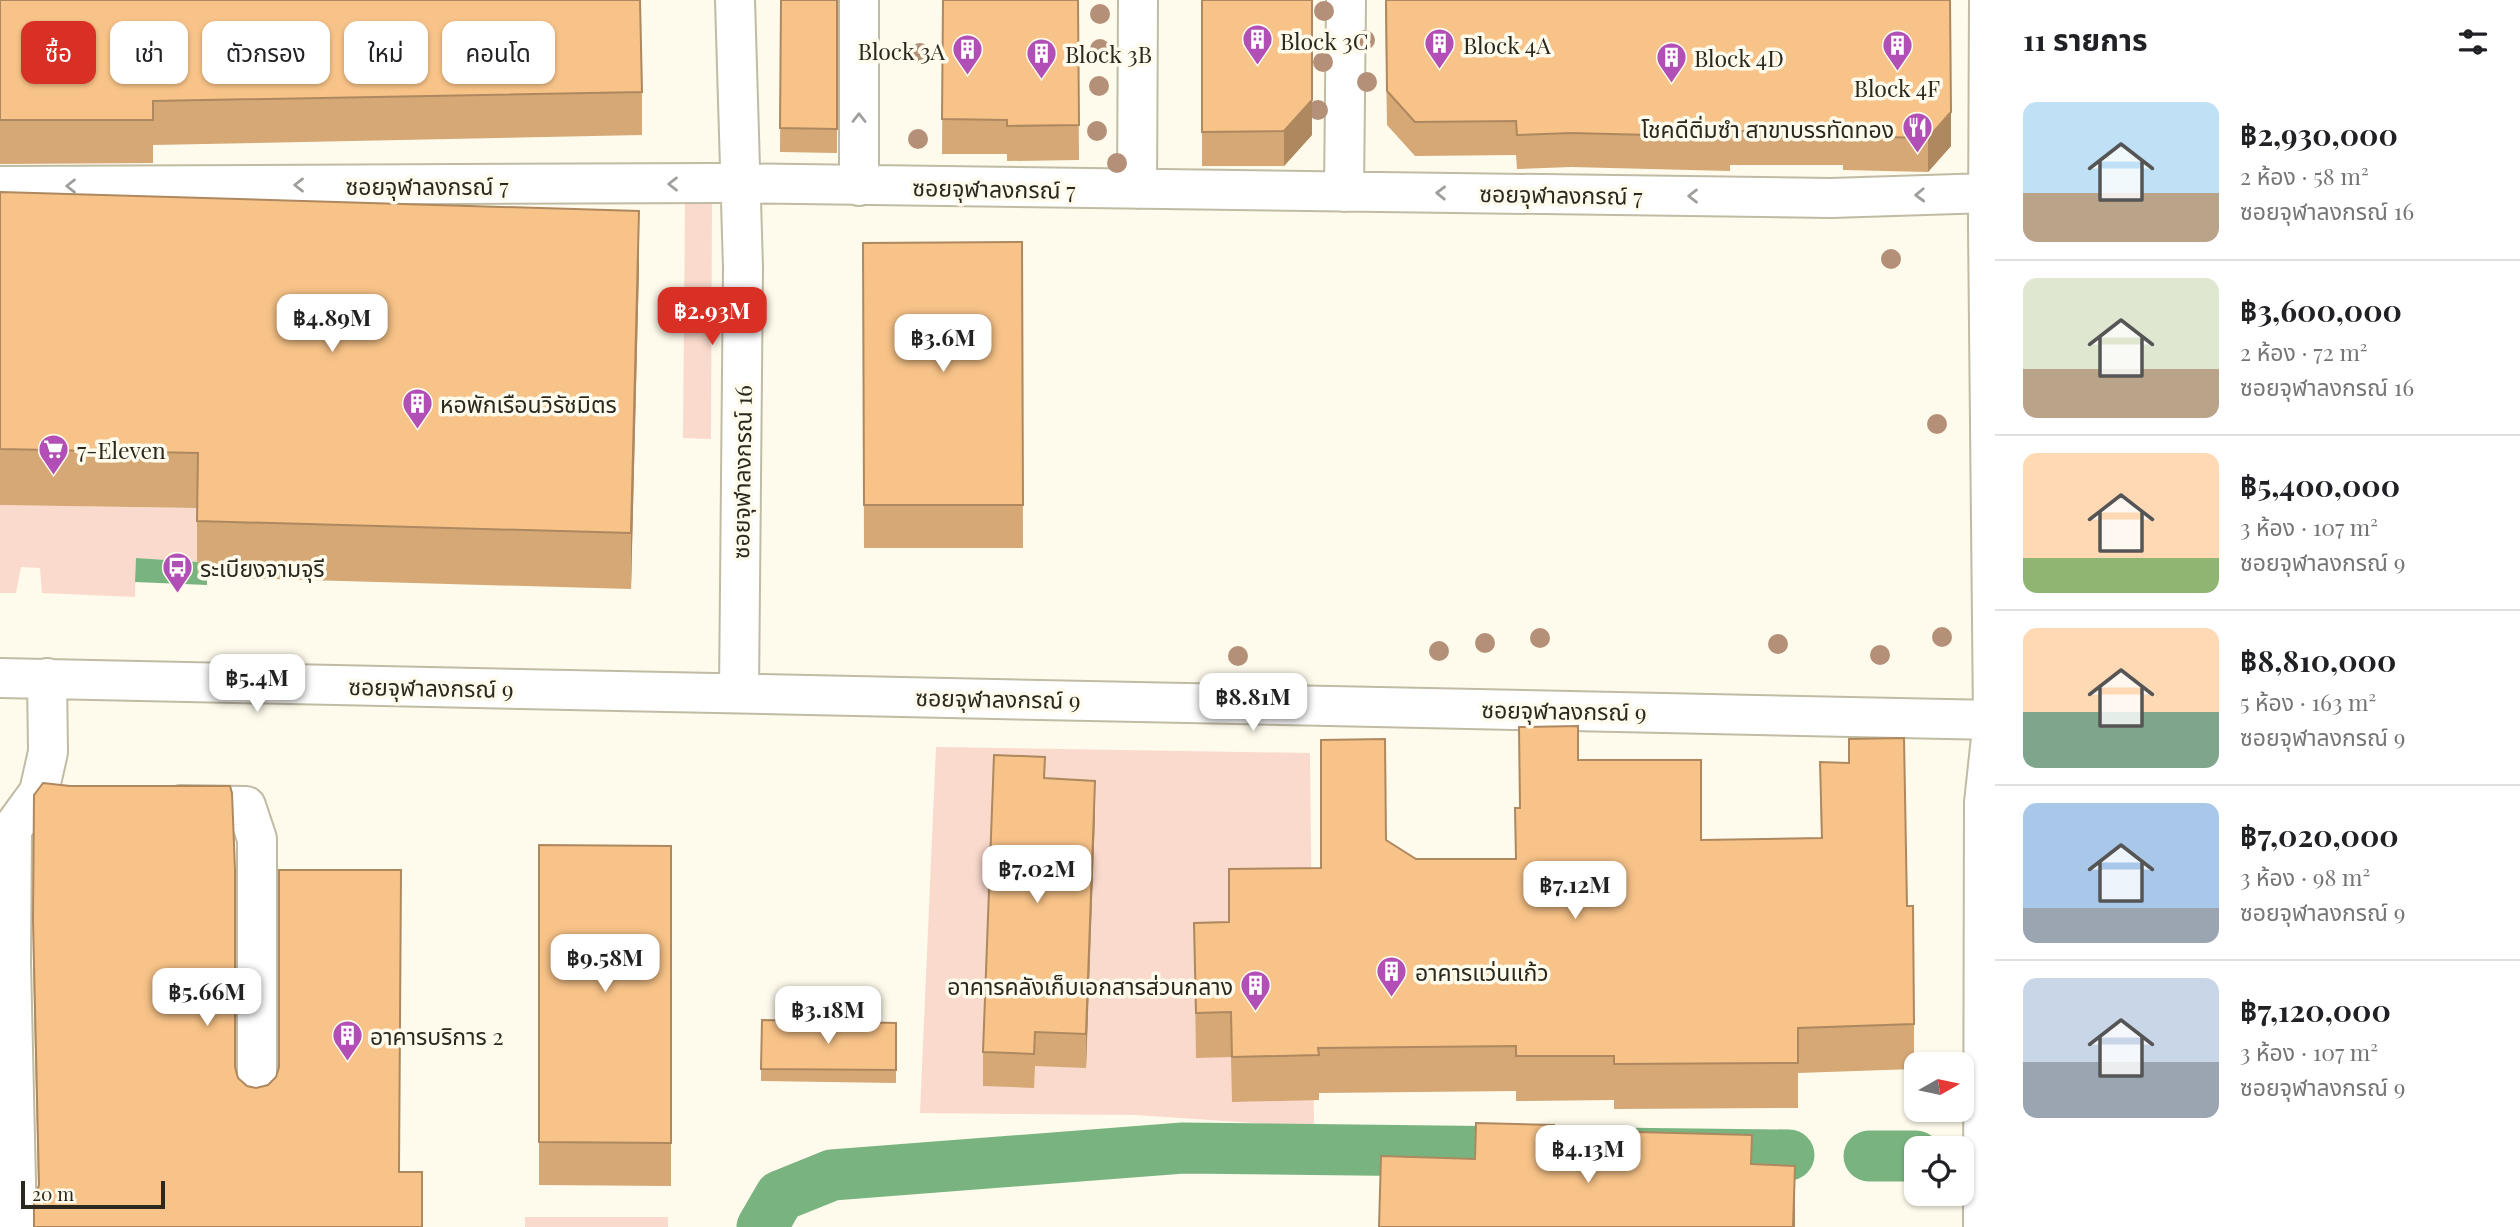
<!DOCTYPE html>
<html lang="th">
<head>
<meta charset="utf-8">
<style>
	:root { --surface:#fff; --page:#f2f2f2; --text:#202124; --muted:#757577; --line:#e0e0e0; --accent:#d93025 }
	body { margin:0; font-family:"Playfair Display","Noto Sans Thai",serif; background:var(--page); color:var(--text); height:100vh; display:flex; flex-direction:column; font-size:26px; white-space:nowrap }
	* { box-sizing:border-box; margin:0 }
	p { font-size:23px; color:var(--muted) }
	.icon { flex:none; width:38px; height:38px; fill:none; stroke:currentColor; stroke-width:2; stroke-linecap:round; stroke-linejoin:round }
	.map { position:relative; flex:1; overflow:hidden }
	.panel { display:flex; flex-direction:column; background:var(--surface); width:525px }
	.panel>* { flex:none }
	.top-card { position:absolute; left:21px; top:21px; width:665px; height:63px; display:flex; gap:14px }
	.needle { width:46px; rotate:81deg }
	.buttons { position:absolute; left:1904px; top:1052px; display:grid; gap:14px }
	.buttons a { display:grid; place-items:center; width:70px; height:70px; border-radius:14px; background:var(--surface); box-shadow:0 2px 5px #0004; font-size:35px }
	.scale { position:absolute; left:21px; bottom:18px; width:144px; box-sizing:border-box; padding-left:7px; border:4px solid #2a281f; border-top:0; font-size:19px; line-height:24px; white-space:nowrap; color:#2a281f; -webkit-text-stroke:5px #fefbec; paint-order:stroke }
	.price { position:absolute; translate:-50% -60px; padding:0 16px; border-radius:14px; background:#fff; color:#222; font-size:23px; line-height:46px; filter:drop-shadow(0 2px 4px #0008) }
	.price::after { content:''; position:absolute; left:50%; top:42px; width:21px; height:16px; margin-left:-10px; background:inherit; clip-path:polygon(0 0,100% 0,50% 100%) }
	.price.active { background:var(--accent); color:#fff }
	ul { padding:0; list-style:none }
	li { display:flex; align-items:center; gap:21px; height:175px; padding:0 28px }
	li+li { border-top:2px solid var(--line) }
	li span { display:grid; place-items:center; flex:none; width:196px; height:140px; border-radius:14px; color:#555 }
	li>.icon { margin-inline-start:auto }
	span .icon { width:84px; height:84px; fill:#fffc; stroke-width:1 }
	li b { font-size:30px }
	h2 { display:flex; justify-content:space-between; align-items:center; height:84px; padding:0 28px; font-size:30px }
	.pill { padding:0 24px; border-radius:14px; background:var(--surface); box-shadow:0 2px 5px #0004; font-size:24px; line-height:63px }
	.pill.active { background:var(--accent); color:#fff }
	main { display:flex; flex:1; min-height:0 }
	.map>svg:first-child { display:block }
</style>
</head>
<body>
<main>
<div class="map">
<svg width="1995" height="1227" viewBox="0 0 1995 1227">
	<rect width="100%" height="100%" fill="#fefbec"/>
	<!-- green -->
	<path fill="#fadacd" d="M712,199l-1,240 -28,-1 2,-237z
		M0,505l198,3 -1,54 -61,-4 -1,39 -93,-4 -2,-25 -19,-1 -5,26h-16z
		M936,747l374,6 4,374 -178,-12 -216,-2z
		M525,1217h143v10h-143z"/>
	<!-- water -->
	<path fill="#79b480" d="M136,558l61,4v14l10,1v8l-72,-3z"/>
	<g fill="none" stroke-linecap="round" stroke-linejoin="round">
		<!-- canal -->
		<path stroke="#79b480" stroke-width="51" d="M1869,1156h47
			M762,1227l18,-31 52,-21 351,-27 606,7"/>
		<defs>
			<path id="minor" d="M735,0l8,268 -4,424
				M0,186l717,-3 1114,15 158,-5
				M859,186v-186
				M1137,189l1,-189
				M1344,192l2,-192
				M0,678l1995,42
				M181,805l65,1 11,33v269
				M17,1227l-6,-265 1,-133 27,-37 9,-40 -1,-74
				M1983,1227l1,-424 9,-84 -5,-493 1,-226"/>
		</defs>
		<!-- minor casing -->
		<use href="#minor" stroke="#c0bba4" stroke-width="42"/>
		<!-- minor -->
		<use href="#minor" stroke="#fff" stroke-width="38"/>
	</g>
	<!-- trees -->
	<g fill="#b59078">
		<circle cx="1324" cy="11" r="10"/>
		<circle cx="1100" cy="14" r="10"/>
		<circle cx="1365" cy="40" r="10"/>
		<circle cx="1100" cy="49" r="10"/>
		<circle cx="920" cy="53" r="10"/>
		<circle cx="1323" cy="62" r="10"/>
		<circle cx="1367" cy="82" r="10"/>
		<circle cx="1099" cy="86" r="10"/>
		<circle cx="1318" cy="110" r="10"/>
		<circle cx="1097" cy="131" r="10"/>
		<circle cx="918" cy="139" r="10"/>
		<circle cx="1117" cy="163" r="10"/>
		<circle cx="1891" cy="259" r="10"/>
		<circle cx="1937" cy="424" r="10"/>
		<circle cx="1942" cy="637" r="10"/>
		<circle cx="1540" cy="638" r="10"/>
		<circle cx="1485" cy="643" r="10"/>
		<circle cx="1778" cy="644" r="10"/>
		<circle cx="1439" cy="651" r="10"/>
		<circle cx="1880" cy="655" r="10"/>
		<circle cx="1238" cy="656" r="10"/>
	</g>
	<!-- wall -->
	<path fill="#d5a875" d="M0,0l642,92v43l-489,10v18l-153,1z
		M781,0h56v153l-57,-1z
		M943,0h135l1,160 -72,1v-7h-65z
		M1202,0l110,135 -28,31h-82z
		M1385,0h565l1,146 -23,26 -85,-2v-5h-113v6l-159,-4 -54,2 -1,-14 -101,1 -28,-31z
		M0,192l639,75 -8,322 -434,-12v-69l-197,-3z
		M1022,242l1,306h-159l-1,-305z
		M1519,727l59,33 123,80 120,-2 -1,-76 87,144 7,118v45l-116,4v35l-184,1v-9l-98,1v-10l-197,2v7l-87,2 -1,-45 -35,1 -2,-135 35,-1 92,-54 65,-28 30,19h99l4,-51z
		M1045,779l50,36 -9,253 -51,-2 -1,22 -51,-2v-34z
		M34,795l201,272 3,11 9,8 152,86 -361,16 -5,-226z
		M539,845l132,1v340l-132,-1z
		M762,1020l134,3v60l-135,-2z"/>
	<!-- shaded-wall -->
	<path fill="#ae885f" d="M1312,100v35l-28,31v-35z
		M1951,112v34l-23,26v-34z
		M639,211v56l-8,322v-56z
		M1095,781v34l-9,253v-34z
		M1795,1166v61h-2z"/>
	<!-- building -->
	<path fill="#f8c388" stroke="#ae885f" stroke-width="2" d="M0,0h640l2,92 -489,9v19h-153z
		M781,0h56v129l-57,-1z
		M943,0h135l1,125 -72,1v-6l-65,-1z
		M1202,0h110v100l-28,31 -82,1z
		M1386,0h564l1,112 -23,26 -85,-2v-5h-113v6l-159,-4 -54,2 -1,-14 -101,1 -28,-31z
		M0,192l639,19 -8,322 -434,-12 1,-68 -198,-4z
		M1022,242l1,263h-159l-1,-262z
		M1578,726v34h123v80l121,-2 -2,-76 29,1v-24l55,-1 3,168h6l1,118 -116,4v35l-184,1v-8h-98v-10l-198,2 1,7 -87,2 -1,-45 -35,1 -2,-90 35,-1v-53l92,-1v-128l64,-1 1,101 30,19h100l-1,-51h5l-1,-81z
		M994,755l51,2 -1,21 51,3 -9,253 -51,-2 -1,22 -51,-2z
		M43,783l27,3h160l2,7 3,77v197l3,11 9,8 9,2 12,-3 8,-8 3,-10v-197h122l-2,302h23v55h-388v-28l5,-14 -6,-265 1,-125z
		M539,845l132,1v297l-132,-1z
		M762,1020l134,3v47l-135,-1z
		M1476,1123l78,2 -1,34 83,2 1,-29 115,3 -1,29 44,2 -2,61h-414l2,-71 94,3z"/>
	<!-- one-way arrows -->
	<defs><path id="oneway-chevron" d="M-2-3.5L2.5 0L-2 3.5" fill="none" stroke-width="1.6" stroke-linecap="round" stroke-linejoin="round" transform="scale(1.75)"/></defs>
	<g stroke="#9f9e9a">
		<use href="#oneway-chevron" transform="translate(859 118) rotate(-90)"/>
		<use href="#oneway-chevron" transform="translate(673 184) rotate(180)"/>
		<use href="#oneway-chevron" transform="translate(299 185) rotate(180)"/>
		<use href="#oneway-chevron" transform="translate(71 186) rotate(-180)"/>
		<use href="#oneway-chevron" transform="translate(1441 193) rotate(-179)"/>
		<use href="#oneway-chevron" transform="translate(1920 195) rotate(178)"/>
		<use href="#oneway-chevron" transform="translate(1693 196) rotate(-180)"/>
	</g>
	<!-- icons -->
	<defs>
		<symbol id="building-pin" viewBox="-11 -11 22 30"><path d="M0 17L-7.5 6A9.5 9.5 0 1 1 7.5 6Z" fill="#b24fb7" stroke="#fefbec"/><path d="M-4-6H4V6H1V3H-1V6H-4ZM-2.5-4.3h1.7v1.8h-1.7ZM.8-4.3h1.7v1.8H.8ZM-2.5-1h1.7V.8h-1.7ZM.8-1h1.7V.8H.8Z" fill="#fff"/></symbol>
		<symbol id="restaurant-pin" viewBox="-11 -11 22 30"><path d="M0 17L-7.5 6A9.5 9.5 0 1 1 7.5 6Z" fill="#b24fb7" stroke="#fefbec"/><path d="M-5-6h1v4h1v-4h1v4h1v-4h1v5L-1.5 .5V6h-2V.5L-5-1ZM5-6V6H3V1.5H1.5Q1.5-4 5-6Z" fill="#fff"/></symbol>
		<symbol id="supermarket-pin" viewBox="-11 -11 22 30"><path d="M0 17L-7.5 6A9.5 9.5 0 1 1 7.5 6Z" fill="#b24fb7" stroke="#fefbec"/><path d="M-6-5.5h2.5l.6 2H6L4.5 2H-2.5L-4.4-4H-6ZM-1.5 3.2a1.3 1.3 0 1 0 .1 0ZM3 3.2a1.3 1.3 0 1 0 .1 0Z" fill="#fff"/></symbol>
		<symbol id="bus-pin" viewBox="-11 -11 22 30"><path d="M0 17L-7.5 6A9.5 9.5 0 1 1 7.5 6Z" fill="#b24fb7" stroke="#fefbec"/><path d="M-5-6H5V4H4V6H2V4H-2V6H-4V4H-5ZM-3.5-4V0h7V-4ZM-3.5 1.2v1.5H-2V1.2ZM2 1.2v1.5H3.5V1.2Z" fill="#fff"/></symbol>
	</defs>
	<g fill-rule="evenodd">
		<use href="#building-pin" x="1240" y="22" width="35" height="47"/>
		<use href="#building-pin" x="1422" y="26" width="35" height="47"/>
		<use href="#building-pin" x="1880" y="28" width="35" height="47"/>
		<use href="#building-pin" x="950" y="32" width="35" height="47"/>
		<use href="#building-pin" x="1024" y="36" width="35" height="47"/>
		<use href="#building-pin" x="1654" y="40" width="35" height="47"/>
		<use href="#restaurant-pin" x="1900" y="110" width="35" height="47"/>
		<use href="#building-pin" x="400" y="386" width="35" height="47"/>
		<use href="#supermarket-pin" x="36" y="432" width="35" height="47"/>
		<use href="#bus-pin" x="160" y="550" width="35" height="47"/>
		<use href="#building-pin" x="1374" y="954" width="35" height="47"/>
		<use href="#building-pin" x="1238" y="968" width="35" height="47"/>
		<use href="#building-pin" x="330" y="1018" width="35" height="47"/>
	</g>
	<g text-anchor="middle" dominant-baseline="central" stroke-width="7" stroke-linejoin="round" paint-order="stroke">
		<!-- poi labels -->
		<g font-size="23" fill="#2a281f" stroke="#fefbec" text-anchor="start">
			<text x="1280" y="40">Block 3C</text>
			<text x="1463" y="44">Block 4A</text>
			<text x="945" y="50" text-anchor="end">Block 3A</text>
			<text x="1065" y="53">Block 3B</text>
			<text x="1694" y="57">Block 4D</text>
			<text x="1897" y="87" text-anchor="middle">Block 4F</text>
			<text x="1894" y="128" text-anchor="end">โชคดีติ่มซำ สาขาบรรทัดทอง</text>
			<text x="440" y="403">หอพักเรือนวิรัชมิตร</text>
			<text x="77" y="449">7-Eleven</text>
			<text x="200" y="567">ระเบียงจามจุรี</text>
			<text x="1415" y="971">อาคารแว่นแก้ว</text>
			<text x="1233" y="985" text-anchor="end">อาคารคลังเก็บเอกสารส่วนกลาง</text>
			<text x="370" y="1035">อาคารบริการ 2</text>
		</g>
		<!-- street labels -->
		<g font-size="23" fill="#2a281f" stroke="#fefbec">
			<text x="427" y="185">ซอยจุฬาลงกรณ์ 7</text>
			<text transform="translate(994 188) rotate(1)">ซอยจุฬาลงกรณ์ 7</text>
			<text transform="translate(1561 194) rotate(1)">ซอยจุฬาลงกรณ์ 7</text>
			<text transform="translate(741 472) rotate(-89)">ซอยจุฬาลงกรณ์ 16</text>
			<text transform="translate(431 687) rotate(1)">ซอยจุฬาลงกรณ์ 9</text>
			<text transform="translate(998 698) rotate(1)">ซอยจุฬาลงกรณ์ 9</text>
			<text transform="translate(1564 710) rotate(1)">ซอยจุฬาลงกรณ์ 9</text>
		</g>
	</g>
</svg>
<div class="buttons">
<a><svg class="needle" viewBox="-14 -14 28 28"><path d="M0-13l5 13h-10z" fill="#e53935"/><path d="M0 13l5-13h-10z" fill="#757577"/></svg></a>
<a><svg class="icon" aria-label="locate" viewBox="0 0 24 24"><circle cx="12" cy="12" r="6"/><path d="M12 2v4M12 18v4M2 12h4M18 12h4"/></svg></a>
</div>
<div class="scale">20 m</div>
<b class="price active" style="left:712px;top:347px">฿2.93M</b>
<b class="price" style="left:332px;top:354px">฿4.89M</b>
<b class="price" style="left:943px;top:374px">฿3.6M</b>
<b class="price" style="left:257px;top:714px">฿5.4M</b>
<b class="price" style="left:1253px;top:733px">฿8.81M</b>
<b class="price" style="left:1037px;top:905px">฿7.02M</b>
<b class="price" style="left:1575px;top:921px">฿7.12M</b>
<b class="price" style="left:605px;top:994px">฿9.58M</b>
<b class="price" style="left:207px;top:1028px">฿5.66M</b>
<b class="price" style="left:828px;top:1046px">฿3.18M</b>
<b class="price" style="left:1588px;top:1185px">฿4.13M</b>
<div class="top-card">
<a class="pill active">ซื้อ</a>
<a class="pill">เช่า</a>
<a class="pill">ตัวกรอง</a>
<a class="pill">ใหม่</a>
<a class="pill">คอนโด</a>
</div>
</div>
<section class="panel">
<h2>11 รายการ<svg class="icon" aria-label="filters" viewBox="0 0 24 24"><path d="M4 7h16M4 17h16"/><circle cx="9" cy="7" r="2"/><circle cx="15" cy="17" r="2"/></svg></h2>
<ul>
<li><span style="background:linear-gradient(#bfe0f5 65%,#b9a48a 0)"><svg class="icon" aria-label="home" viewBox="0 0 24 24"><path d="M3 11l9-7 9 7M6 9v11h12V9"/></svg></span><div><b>฿2,930,000</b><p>2 ห้อง · 58 m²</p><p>ซอยจุฬาลงกรณ์ 16</p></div></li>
<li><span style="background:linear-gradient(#dfe7d0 65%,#b9a48a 0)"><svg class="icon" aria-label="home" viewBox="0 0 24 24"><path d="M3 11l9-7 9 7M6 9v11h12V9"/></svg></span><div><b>฿3,600,000</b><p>2 ห้อง · 72 m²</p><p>ซอยจุฬาลงกรณ์ 16</p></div></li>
<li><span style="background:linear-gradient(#ffd9b3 75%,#8fb573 0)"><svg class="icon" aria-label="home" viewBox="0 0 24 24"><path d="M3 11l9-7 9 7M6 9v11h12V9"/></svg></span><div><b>฿5,400,000</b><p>3 ห้อง · 107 m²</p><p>ซอยจุฬาลงกรณ์ 9</p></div></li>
<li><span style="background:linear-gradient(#ffd9b3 60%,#7fa58c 0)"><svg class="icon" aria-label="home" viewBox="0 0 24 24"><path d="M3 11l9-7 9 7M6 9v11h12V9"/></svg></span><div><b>฿8,810,000</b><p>5 ห้อง · 163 m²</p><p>ซอยจุฬาลงกรณ์ 9</p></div></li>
<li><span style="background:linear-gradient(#a9c7e8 75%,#9aa5b1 0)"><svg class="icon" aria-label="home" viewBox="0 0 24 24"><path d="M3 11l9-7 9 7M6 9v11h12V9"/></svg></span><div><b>฿7,020,000</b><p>3 ห้อง · 98 m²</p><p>ซอยจุฬาลงกรณ์ 9</p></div></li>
<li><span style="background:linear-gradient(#c9d6e8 60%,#9aa5b1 0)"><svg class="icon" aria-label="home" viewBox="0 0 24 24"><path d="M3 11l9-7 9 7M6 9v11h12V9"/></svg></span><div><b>฿7,120,000</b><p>3 ห้อง · 107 m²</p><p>ซอยจุฬาลงกรณ์ 9</p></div></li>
</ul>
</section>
</main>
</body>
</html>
